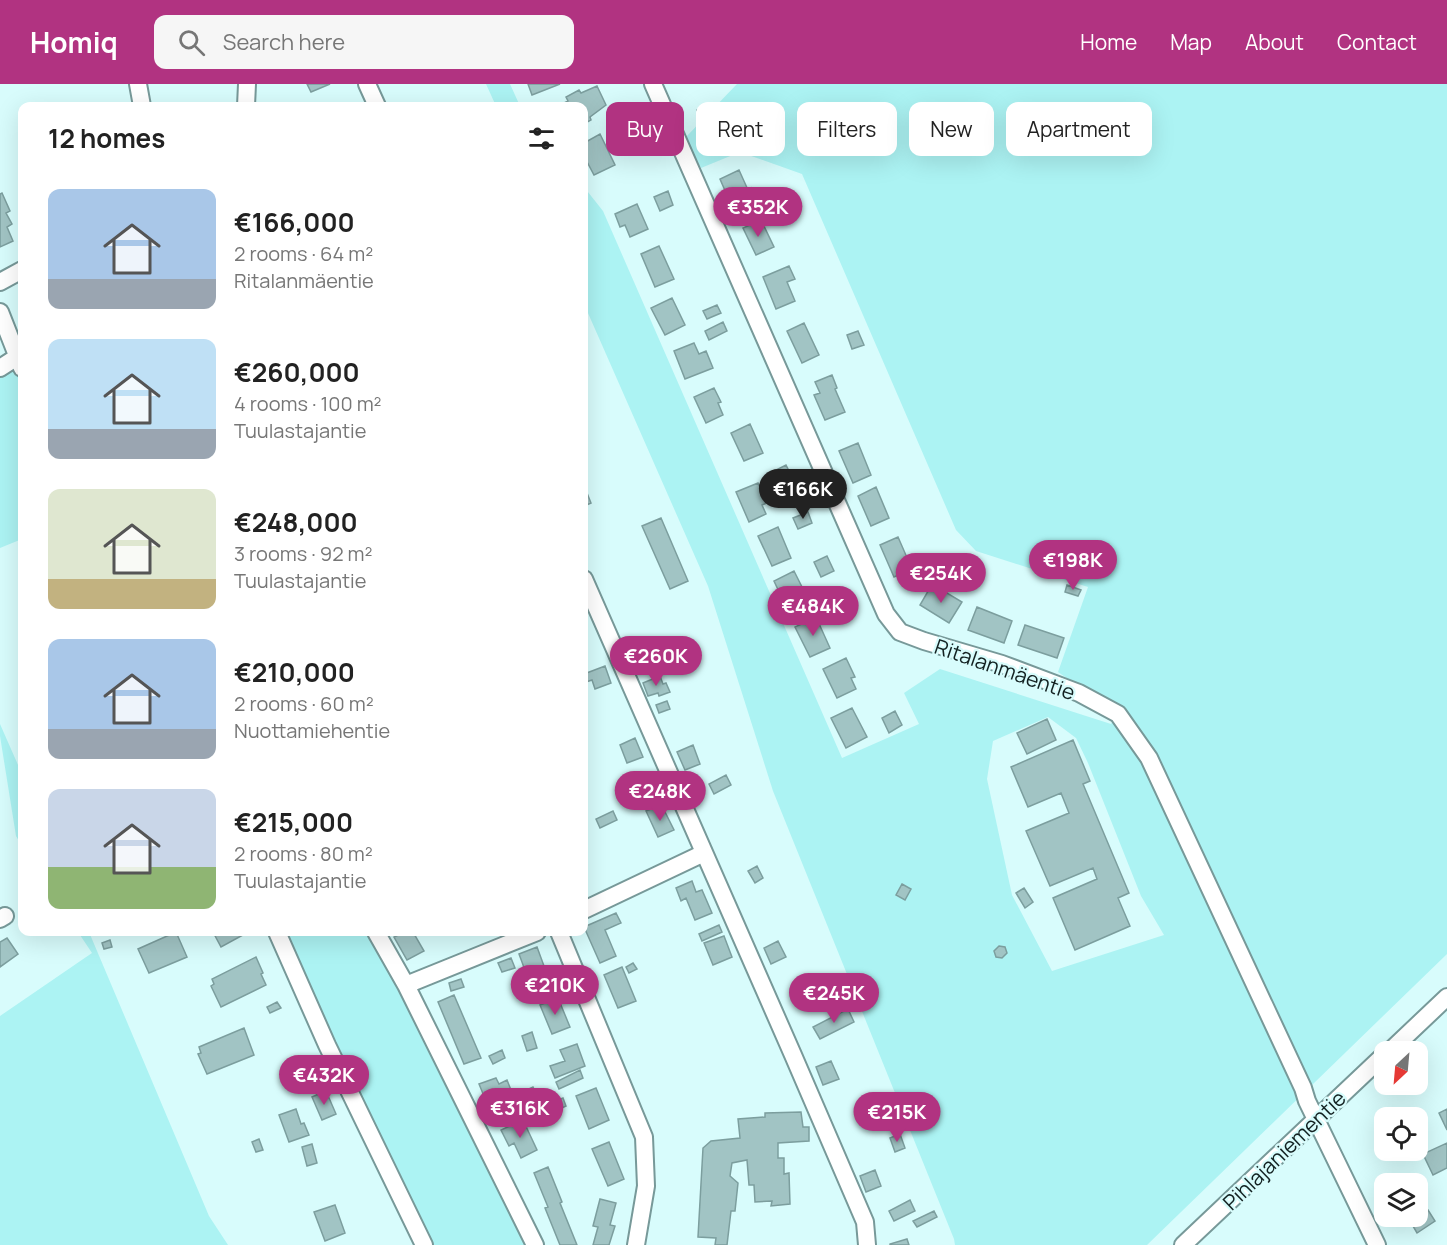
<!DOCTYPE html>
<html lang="en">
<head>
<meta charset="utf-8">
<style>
	:root { --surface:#fff; --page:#f6f6f6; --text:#222; --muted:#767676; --accent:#b13381 }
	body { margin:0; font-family:Manrope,sans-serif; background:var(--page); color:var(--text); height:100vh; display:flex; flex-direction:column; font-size:22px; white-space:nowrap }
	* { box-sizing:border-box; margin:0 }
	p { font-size:20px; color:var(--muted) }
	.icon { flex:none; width:33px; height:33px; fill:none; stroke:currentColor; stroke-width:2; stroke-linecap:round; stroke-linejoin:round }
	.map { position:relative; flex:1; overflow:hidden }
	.drawer { position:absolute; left:18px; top:18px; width:570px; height:834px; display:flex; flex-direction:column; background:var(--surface); border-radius:12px; box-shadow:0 6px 24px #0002 }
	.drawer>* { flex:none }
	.hud { position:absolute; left:606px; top:18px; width:570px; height:54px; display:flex; gap:12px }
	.needle { width:39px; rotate:206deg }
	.controls { position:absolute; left:1374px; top:957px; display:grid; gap:12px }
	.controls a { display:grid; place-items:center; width:54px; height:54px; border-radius:12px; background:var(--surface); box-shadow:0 6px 24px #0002; font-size:30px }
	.price { position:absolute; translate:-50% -51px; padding:0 14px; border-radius:21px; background:var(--accent); color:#fff; font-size:20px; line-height:39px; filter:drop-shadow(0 2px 3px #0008) }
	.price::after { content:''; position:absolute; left:50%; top:36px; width:18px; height:14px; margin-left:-9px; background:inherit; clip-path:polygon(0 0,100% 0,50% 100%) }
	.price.on { background:#222; color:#fff }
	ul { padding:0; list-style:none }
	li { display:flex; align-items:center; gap:18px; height:150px; padding:0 30px }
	li span { display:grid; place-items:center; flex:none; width:168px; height:120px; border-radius:12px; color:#555 }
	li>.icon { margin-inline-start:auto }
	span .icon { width:72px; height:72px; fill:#fffc; stroke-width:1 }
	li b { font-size:26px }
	h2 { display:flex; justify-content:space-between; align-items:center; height:72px; padding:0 30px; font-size:26px }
	.chip { padding:0 21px; border-radius:12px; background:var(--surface); box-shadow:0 6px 24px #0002; font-size:21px; line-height:54px }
	.chip.on { background:var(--accent); color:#fff }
	header { display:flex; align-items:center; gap:36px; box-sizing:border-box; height:84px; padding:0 30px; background:var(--accent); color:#fff }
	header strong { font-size:28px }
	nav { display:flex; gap:33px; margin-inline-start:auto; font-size:21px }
	.search { width:420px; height:54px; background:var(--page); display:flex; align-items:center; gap:15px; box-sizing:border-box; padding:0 21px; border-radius:12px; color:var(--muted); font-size:22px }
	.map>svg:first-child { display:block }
</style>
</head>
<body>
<header>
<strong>Homiq</strong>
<div class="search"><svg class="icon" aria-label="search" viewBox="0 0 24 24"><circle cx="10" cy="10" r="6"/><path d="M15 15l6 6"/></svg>Search here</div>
<nav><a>Home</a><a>Map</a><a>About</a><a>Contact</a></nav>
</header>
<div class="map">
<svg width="1447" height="1161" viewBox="0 0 1447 1161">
	<rect width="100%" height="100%" fill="#d8fcfc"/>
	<!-- green -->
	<path fill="#acf3f3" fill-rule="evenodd" d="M486,0h24l10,22h-24z
		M737,0h710v870l-300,291h-192l-1,-6 -181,-448 -65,-205 -124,-282v-117l19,24 239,547 77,-34 -15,-31 36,-24 171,55 7,-10 -60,-42 30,-85 -112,-36 -20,-21 -154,-356 -62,-22 -39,16 -16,-30zM1048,633l28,21 12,25 53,133 23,39 -112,36 -40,-76 -25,-116 6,-38z
		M22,284v171l-22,9v-179z
		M0,640l22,50v72l-6,-10 -16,-100z
		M78,848h11l120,284 19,29h-228v-229l92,-63z
		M277,848h99l158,313h-110z"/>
	<!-- building -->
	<path fill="#a1c4c4" stroke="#7c9e9e" stroke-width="1.5" d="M307,0h23l-19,8z
		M528,0h32l-28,11z
		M597,2l9,19 -16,12 1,3 -7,4v-18h-18l-2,-3 4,-2 -2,-4 13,-7 2,3z
		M708,21l4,8 -11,5 -4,-8z
		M600,50l15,31 -21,10 -10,-19v-13z
		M642,50l6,13 -15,7 -6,-13z
		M739,86l9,20 3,-2 5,12 -15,7 -4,-8 -7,3 -10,-23z
		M668,107l5,14 -13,6 -6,-14z
		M2,109l8,18 -4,2 6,11 -5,3 6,14 -13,6v-53z
		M637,120l11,25 -18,8 -5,-12 -5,2 -5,-13z
		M761,136l13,27 -18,8 -13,-27z
		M659,162l15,33 -19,8 -14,-33z
		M789,182l6,13 -8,3 8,19 -19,8 -13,-32z
		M672,214l13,27 -20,10 -14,-27z
		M717,221l4,8 -14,6 -4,-8z
		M723,238l4,9 -18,9 -4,-9z
		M804,239l15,32 -17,8 -15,-32z
		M858,247l6,14 -12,4 -5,-14z
		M694,259l5,11 7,-3 7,17 -28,11 -11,-28z
		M832,291l5,13 -2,1 10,23 -20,8 -11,-25 6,-2 -5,-11z
		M714,304l7,14 -3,1 5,12 -17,8 -12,-26z
		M750,340l13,29 -19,8 -13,-28z
		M858,359l13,32 -18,8 -14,-32z
		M786,381l6,12 -14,7 -6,-12z
		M758,399l6,13 2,-1 3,7 -7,3 4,9 -17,8 -13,-30z
		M876,403l13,31 -18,8 -13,-30z
		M587,409l4,10 -7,3v-11z
		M808,428l4,11 -14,6 -5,-11z
		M661,434l27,63 -18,8 -28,-63z
		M778,443l13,31 -19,8 -14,-30z
		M898,453l14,32 -18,8 -14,-32z
		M827,472l7,15 -13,6 -7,-15z
		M794,487l16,32 -21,10 -15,-32z
		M1067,501l14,5 -3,6 -13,-4z
		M931,502l5,3 1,-2 25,15 -13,21 -29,-18z
		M977,523l35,14 -8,22 -36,-13z
		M816,533l14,31 -20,9 -15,-30z
		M1025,541l39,13 -7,20 -39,-13z
		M846,574l9,19 -4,1 5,11 -19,9 -14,-29z
		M605,582l6,17 -16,6 -3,-9 -6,2 -2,-8z
		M660,592l3,8 3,-1 4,9 -11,4 -1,-3 -10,3 -5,-13z
		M667,617l3,8 -11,4 -3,-8z
		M852,624l15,29 -21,11 -15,-30z
		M895,627l7,14 -13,8 -7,-15z
		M1047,635l9,21 -29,14 -10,-21z
		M635,654l8,19 -16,6 -7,-18z
		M1073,656l17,41 -7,3 46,109 -11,5 12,28 -55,24 -22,-52 44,-19 -4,-11 -43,18 -24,-55 43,-18 -8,-20 -33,14 -17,-40z
		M693,661l7,19 -15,6 -8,-18z
		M726,691l5,10 -17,9 -5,-10z
		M656,723l4,7 5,-2 9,18 -16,7 -12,-26z
		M613,727l4,9 -17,8 -4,-9z
		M757,782l6,12 -8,5 -7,-12z
		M692,797l4,11 6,-2 10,23 -17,7 -9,-22 -5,3 -5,-13z
		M902,800l9,5 -6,11 -9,-5z
		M1024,804l9,14 -8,6 -9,-15z
		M616,829l5,10 -16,7 11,26 -16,7 -16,-36z
		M719,841l3,7 -20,9 -3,-7z
		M176,848l11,25 -38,16 -11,-24z
		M213,848h28l2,3 -22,12z
		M405,848h8l11,19 -17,9 -13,-23z
		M724,852l8,21 -19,8 -9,-22z
		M7,854l11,16 -18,13v-25z
		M110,856l2,7 -8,2 -2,-6z
		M778,857l8,16 -15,7 -7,-16z
		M999,862l6,1 2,6 -5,5 -6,-1 -2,-6z
		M537,863l14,38 -18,7 -14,-38z
		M256,873l7,16 -2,1 5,11 -45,22 -10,-21 3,-2 -2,-5z
		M511,874l4,10 -13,4 -4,-9z
		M633,879l4,6 -8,4 -3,-6z
		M622,883l14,34 -18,7 -14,-33z
		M461,895l3,8 -13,4 -2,-8z
		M822,900l6,13 -21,10 -6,-14z
		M454,911l27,63 -17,6 -26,-62z
		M558,914l12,29 -18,7 -12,-29z
		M277,918l4,6 -11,5 -3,-6z
		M848,925l6,13 -34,17 -7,-12z
		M244,944l10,27 -47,19 -9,-20 3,-1 -2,-6z
		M532,948l5,16 -10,3 -5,-15z
		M577,960l8,22 -30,12 -5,-12 15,-5 -5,-11z
		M502,966l3,8 -12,6 -4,-8z
		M831,977l8,18 -16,6 -7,-18z
		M580,986l3,8 -24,11 -3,-7z
		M496,994l3,6 8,-4 4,10 -8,3 7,18 -17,7 -14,-34z
		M533,1003l6,12 -15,7 -6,-12z
		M596,1004l13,32 -20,9 -13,-33z
		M326,1007l10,23 -14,6 -10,-23z
		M563,1014l3,8 -11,5 -4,-8z
		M296,1025l5,15 3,-1 5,12 -20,7 -10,-27z
		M1447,1025v21l-8,-17z
		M801,1028l2,15h6v14l-31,2v15h6v16l5,-1 1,31 -19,2 1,-5 -17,1 -1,-17h-5l-2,-25 -15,3 -2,13 8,7 -3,28h-4l-4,34h-12l1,-7 -18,-1 5,-89 8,-7 29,-3 -2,-19 27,-2v-4z
		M523,1036l14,30 -16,8 -7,-15 -5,3 -8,-16z
		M900,1050l5,14 -10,4 -5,-14z
		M259,1055l4,11 -7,2 -4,-10z
		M609,1058l15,37 -16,7 -16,-37z
		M1447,1059v25l-14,7 -10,-21z
		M312,1060l5,19 -10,3 -5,-19z
		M548,1083l14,35 -2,1 17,42h-17l-15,-37 3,-1 -14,-34z
		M875,1086l6,16 -15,6 -6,-16z
		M600,1115l16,4 -6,22 5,1 -6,19h-16l5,-18 -5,-1z
		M910,1116l5,11 -21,10 -5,-10z
		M335,1121l10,28 -20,8 -11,-29z
		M1428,1126l7,11 -18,12 -7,-12z
		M934,1127l3,6 -20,10 -4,-6z
		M907,1155l2,6h-19v-1z"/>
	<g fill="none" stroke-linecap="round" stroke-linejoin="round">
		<defs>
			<path id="minor" d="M138,0l4,22
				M367,0l10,22
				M653,0l233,530 14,18 24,9 78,23 77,29 39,21 31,44 154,330 4,13 70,144
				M246,22l1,-22
				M0,198l22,-12
				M0,228l22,56
				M0,284l17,-11
				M584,495l209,476 72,167 2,23
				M584,826l120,-57
				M0,835l5,-3
				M277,848l50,113 97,200
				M376,848l30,53 129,260
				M559,848l85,205 2,49 -10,59
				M406,901l131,-53
				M1389,968l58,-55
				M1183,1161l201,-190"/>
		</defs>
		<!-- minor casing -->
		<use href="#minor" stroke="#799" stroke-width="20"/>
		<!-- minor -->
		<use href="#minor" stroke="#fff" stroke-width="16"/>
	</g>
	<g text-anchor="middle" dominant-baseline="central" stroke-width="4.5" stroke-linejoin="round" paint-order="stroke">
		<!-- street labels -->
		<g font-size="21" fill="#132121" stroke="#d8fcfc">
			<text transform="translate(1005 585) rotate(19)">Ritalanmäentie</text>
			<text transform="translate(1284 1066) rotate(-44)">Pihlajaniementie</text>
		</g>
	</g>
</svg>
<div class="controls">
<a><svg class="needle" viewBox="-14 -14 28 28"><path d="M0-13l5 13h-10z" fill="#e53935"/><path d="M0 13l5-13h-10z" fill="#767676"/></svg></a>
<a><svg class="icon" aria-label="locate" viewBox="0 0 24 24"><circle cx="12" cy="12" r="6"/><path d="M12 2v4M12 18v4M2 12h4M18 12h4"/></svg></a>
<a><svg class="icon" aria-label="layers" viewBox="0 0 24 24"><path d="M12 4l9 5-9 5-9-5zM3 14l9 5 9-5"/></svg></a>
</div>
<b class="price" style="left:758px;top:154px">€352K</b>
<b class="price on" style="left:803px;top:436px">€166K</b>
<b class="price" style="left:1073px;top:507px">€198K</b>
<b class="price" style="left:941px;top:520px">€254K</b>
<b class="price" style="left:813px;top:553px">€484K</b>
<b class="price" style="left:656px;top:603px">€260K</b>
<b class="price" style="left:660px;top:738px">€248K</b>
<b class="price" style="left:555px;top:932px">€210K</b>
<b class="price" style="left:834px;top:940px">€245K</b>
<b class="price" style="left:324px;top:1022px">€432K</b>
<b class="price" style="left:520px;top:1055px">€316K</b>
<b class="price" style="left:897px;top:1059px">€215K</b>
<div class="hud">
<a class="chip on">Buy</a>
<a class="chip">Rent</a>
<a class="chip">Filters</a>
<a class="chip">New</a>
<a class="chip">Apartment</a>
</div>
<section class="drawer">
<h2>12 homes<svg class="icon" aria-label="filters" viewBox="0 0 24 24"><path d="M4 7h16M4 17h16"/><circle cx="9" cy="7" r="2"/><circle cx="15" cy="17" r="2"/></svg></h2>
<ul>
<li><span style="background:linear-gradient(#a9c7e8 75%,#9aa5b1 0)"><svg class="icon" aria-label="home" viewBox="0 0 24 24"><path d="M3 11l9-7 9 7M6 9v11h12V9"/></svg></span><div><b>€166,000</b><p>2 rooms · 64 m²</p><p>Ritalanmäentie</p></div></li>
<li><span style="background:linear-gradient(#bfe0f5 75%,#9aa5b1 0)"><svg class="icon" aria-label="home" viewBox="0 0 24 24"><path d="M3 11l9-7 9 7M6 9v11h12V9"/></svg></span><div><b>€260,000</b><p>4 rooms · 100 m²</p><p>Tuulastajantie</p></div></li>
<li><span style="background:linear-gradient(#dfe7d0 75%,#c2b280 0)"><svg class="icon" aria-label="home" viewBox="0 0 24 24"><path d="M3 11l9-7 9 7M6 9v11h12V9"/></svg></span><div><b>€248,000</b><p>3 rooms · 92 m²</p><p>Tuulastajantie</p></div></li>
<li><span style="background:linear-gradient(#a9c7e8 75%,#9aa5b1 0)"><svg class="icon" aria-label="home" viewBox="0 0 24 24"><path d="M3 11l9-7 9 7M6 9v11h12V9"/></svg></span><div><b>€210,000</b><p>2 rooms · 60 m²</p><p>Nuottamiehentie</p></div></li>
<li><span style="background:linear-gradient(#c9d6e8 65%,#8fb573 0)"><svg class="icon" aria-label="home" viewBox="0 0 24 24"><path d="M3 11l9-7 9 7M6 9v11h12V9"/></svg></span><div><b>€215,000</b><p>2 rooms · 80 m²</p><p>Tuulastajantie</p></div></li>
</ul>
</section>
</div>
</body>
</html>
